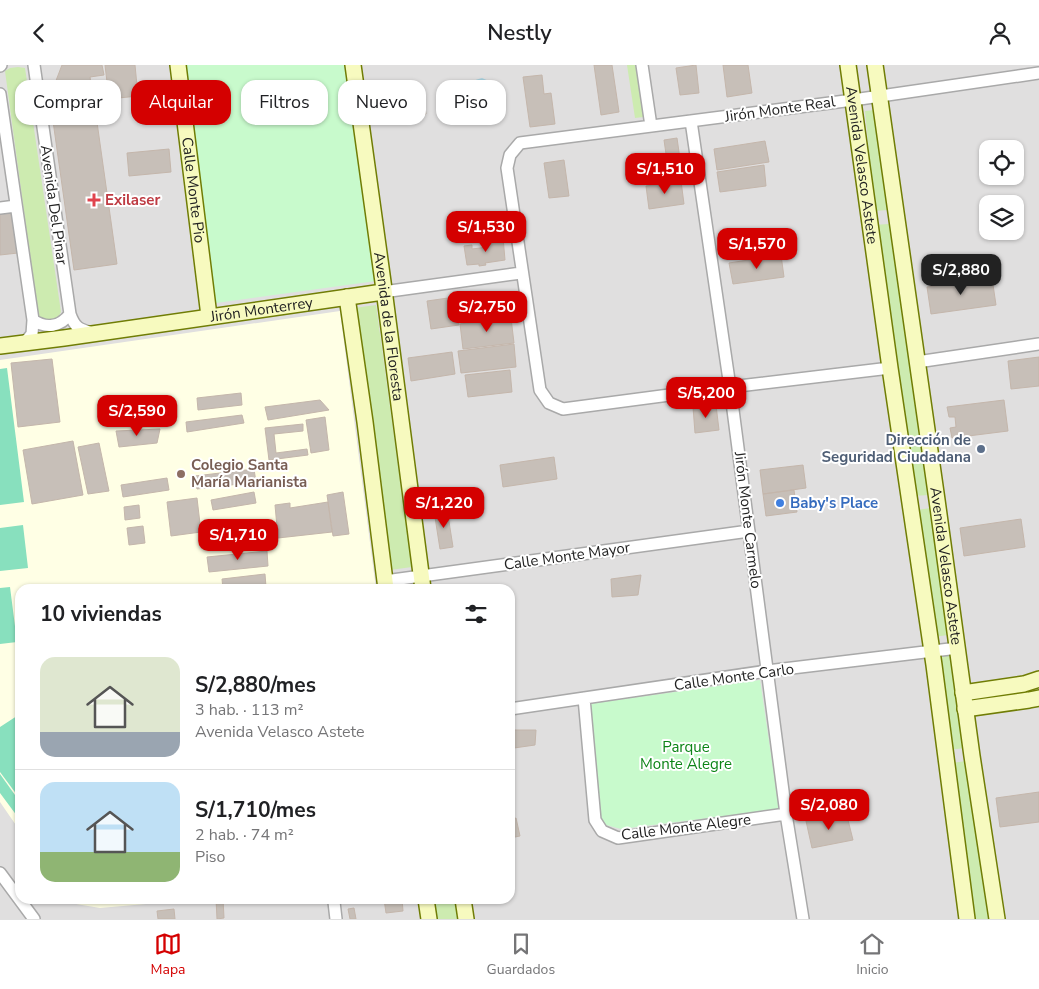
<!DOCTYPE html>
<html lang="es">
<head>
<meta charset="utf-8">
<style>
	:root { --surface:#fff; --page:#f2f2f2; --text:#202124; --muted:#757577; --line:#e0e0e0; --accent:#d40000 }
	body { margin:0; font-family:"Nunito Sans",sans-serif; background:var(--page); color:var(--text); height:100vh; display:flex; flex-direction:column; font-size:19px; white-space:nowrap }
	* { box-sizing:border-box; margin:0 }
	p { font-size:16px; color:var(--muted) }
	.icon { flex:none; width:28px; height:28px; fill:none; stroke:currentColor; stroke-width:2; stroke-linecap:round; stroke-linejoin:round }
	.map { position:relative; flex:1; overflow:hidden }
	.panel { position:absolute; left:15px; top:519px; width:500px; height:320px; display:flex; flex-direction:column; background:var(--surface); border-radius:15px; box-shadow:0 1px 4px #0004 }
	.panel>* { flex:none }
	.banner { position:absolute; left:15px; top:15px; width:500px; height:45px; display:flex; gap:10px }
	.controls { position:absolute; left:979px; top:75px; display:grid; gap:10px }
	.controls a { display:grid; place-items:center; width:45px; height:45px; border-radius:10px; background:var(--surface); box-shadow:0 1px 4px #0004; font-size:25px }
	.price { position:absolute; translate:-50% -42px; padding:0 11px; border-radius:10px; background:var(--accent); color:#fff; font-size:16px; line-height:32px; filter:drop-shadow(0 1px 2px #0008) }
	.price::after { content:''; position:absolute; left:50%; top:30px; width:15px; height:11px; margin-left:-8px; background:inherit; clip-path:polygon(0 0,100% 0,50% 100%) }
	.price.selected { background:#222; color:#fff }
	ul { padding:0; list-style:none }
	li { display:flex; align-items:center; gap:15px; height:125px; padding:0 25px }
	li+li { border-top:1px solid var(--line) }
	li span { display:grid; place-items:center; flex:none; width:140px; height:100px; border-radius:15px; color:#555 }
	li>.icon { margin-inline-start:auto }
	span .icon { width:60px; height:60px; fill:#fffc; stroke-width:1 }
	li b { font-size:21px }
	h2 { display:flex; justify-content:space-between; align-items:center; height:60px; padding:0 25px; font-size:21px }
	.tag { padding:0 18px; border-radius:15px; background:var(--surface); box-shadow:0 1px 4px #0004; font-size:18px; line-height:45px }
	.tag.selected { background:var(--accent); color:#fff }
	header { display:flex; justify-content:space-between; align-items:center; height:65px; padding:0 25px; background:var(--surface); font-size:22px; font-weight:600 }
	.tabs { display:flex; justify-content:space-around; align-items:center; height:70px; border-top:1px solid var(--line); background:var(--surface); font-size:14px; color:var(--muted) }
	.tabs a { display:grid; justify-items:center; gap:2px }
	.tabs .selected { color:var(--accent) }
	.map>svg:first-child { display:block }
</style>
</head>
<body>
<header><svg class="icon" aria-label="back" viewBox="0 0 24 24"><path d="M15 5l-7 7 7 7"/></svg>Nestly<svg class="icon" aria-label="person" viewBox="0 0 24 24"><circle cx="12" cy="8" r="4"/><path d="M4 21q1-7 8-7t8 7"/></svg></header>
<div class="map">
<svg width="1039" height="854" viewBox="0 0 1039 854">
	<rect width="100%" height="100%" fill="#f2efe9"/>
	<!-- residential -->
	<path fill="#e0dfdf" fill-rule="evenodd" d="M0,0h1039v854h-1039zM988,84h27v27h-27zM988,139h27v27h-27zM20,524h490v310h-490z"/>
	<!-- education -->
	<path fill="#ffffe5" d="M340,246l36,278h-356v242l-20,-29v-442z
		M67,834h122l-43,5 -46,4 -30,-5z"/>
	<!-- grass -->
	<path fill="#cdebb0" d="M627,0h17l8,51 -17,2z
		M18,2l7,1 36,244c-6,12 -14,12 -23,3l-33,-244 5,-3z
		M875,45l13,100 -13,1 -10,-100z
		M889,159l40,271 -16,1 -40,-271z
		M376,240l36,262 -22,3 -36,-262z
		M931,443l17,127 -15,2 -17,-127z
		M953,586l12,97 -16,2 -11,-97z
		M966,696l22,158h-14l-22,-156z
		M433,834h23l2,20h-23z"/>
	<!-- park -->
	<path fill="#c8facc" d="M182,0h162l32,216 -167,23z
		M760,615l19,129 -158,20 -15,-4 -6,-9 -11,-112z"/>
	<!-- pitch -->
	<path fill="#88e0be" d="M7,303l17,134 -24,3v-136z
		M23,460l5,43 -28,3v-43z
		M10,522l7,55 -17,2v-56z
		M20,649v85l-20,-27v-45z
		M0,709l20,28v18l-20,-27z"/>
	<!-- water -->
	<path fill="#aad3df" d="M482,13l9,4 1,3 8,2v2l-7,1v3l-4,3h-4l-4,-6 -10,6c-4,-11 1,-16 11,-18z"/>
	<!-- building -->
	<path fill="#c7bfb8" stroke="#c4b6ab" d="M62,0h40l2,10 -14,2 3,21 -36,6 4,-10 -9,-3z
		M105,0h30l3,31 -29,3z
		M594,0h18l7,47 -18,3z
		M696,0l3,28 -19,2 -4,-27z
		M723,0h25l4,28 -25,4z
		M542,10l2,19 7,-1 4,31 -25,3 -7,-50z
		M262 23a6 6 0 1 1 12 0a6 6 0 1 1-12 0Z
		M422,23l4,26 -12,1 -4,-10 -11,2 1,6 -7,1 -2,-21h5l1,6 14,-2 -1,-8z
		M95,43l22,156 -43,6 -22,-156z
		M677,73l3,21 -13,2 -3,-21z
		M765,76l4,21 -52,8 -3,-21z
		M169,84l2,23 -42,4 -2,-23z
		M564,95l5,36 -20,2 -5,-35z
		M764,100l2,21 -46,6 -3,-20z
		M681,116l3,23 -35,5 -3,-23z
		M12,146l6,42 -18,2v-42z
		M503,172l2,23 -20,3 1,2 -7,1v-2l-12,1 -3,-19 8,-1v4l16,-2 -1,-8z
		M781,190l3,22 -51,7 -4,-21z
		M992,213l4,27 -65,9 -4,-27z
		M508,228l3,24 -50,6 -2,-24z
		M455,232l4,28 -28,4 -4,-28z
		M511,253l3,25 -51,6 -3,-25z
		M514,279l2,23 -55,6 -3,-22z
		M452,287l3,22 -44,7 -3,-23z
		M1039,292v29l-28,3 -3,-28z
		M52,294l8,63 -42,5 -7,-64z
		M510,305l2,22 -44,5 -3,-22z
		M241,328l1,12 -44,5 -1,-12z
		M320,335l9,10 -61,10 -3,-13z
		M1004,335l4,31 -56,7 -2,-10 6,-1 -1,-10h-6l-2,-10z
		M126,340l2,15 -16,2 -3,-15z
		M716,340l3,25 -24,3 -2,-26z
		M242,350l2,8 -57,9 -1,-10z
		M325,352l4,33 -18,3 -5,-33z
		M303,359v7l-29,3 2,19 31,-4 1,6 -39,5 -4,-32z
		M160,364l-3,14 -38,4 -3,-16z
		M73,376l10,54 -51,9 -9,-54z
		M99,378l10,48 -21,3 -10,-47z
		M554,392l3,22 -54,8 -3,-22z
		M803,400l3,23 -43,6 -3,-24z
		M254,404l2,13 -59,7 -2,-13z
		M167,413l2,12 -46,7 -2,-12z
		M794,425l3,22 -31,4 -3,-22z
		M254,427l2,11 -43,7 -2,-10z
		M343,427l6,42 -16,2 -6,-41z
		M197,433l4,34 -30,4 -4,-34z
		M328,437l4,30 -54,6 -3,-33 15,-2v5z
		M139,440l1,13 -15,2 -1,-13z
		M447,444l6,38 -13,2 -6,-38z
		M1021,454l4,28 -61,9 -4,-28z
		M143,461l2,17 -16,2 -2,-17z
		M267,486l1,15 -59,6 -2,-15z
		M265,509l1,13 -15,2h-28l-1,-10z
		M641,510l-3,20 -26,2 -1,-18z
		M514,665h22l-1,15 -21,3z
		M1039,727v30l-39,5 -4,-29z
		M847,751l6,24 -41,8 -6,-27z
		M516,753l4,18 -10,2v-18z
		M216,834h7l1,19 -7,1z
		M384,834h18l1,12 -17,2z
		M354,843l2,11h-6l-2,-10z
		M174,844l1,10h-17l-1,-8z"/>
	<g fill="none" stroke-linecap="round" stroke-linejoin="round">
		<defs>
			<path id="street" d="M34,0l36,249c5,14 9,15 22,19
				M642,0l9,61
				M0,1l1,-1
				M0,29l33,226 -1,14 -7,8
				M691,56l39,266 56,427 17,105
				M0,143l16,-2
				M383,227l138,-19
				M33,255c13,9 27,7 37,-6
				M917,297l122,-18
				M890,303l-160,19 -167,22 -14,-6 -9,-13 -33,-222 3,-13 10,-12 333,-43 186,-27
				M385,516l364,-50
				M584,633l11,122 7,11 16,7 168,-24
				M510,644l257,-38 191,-23
				M0,808l34,46
				M334,837l2,17"/>
			<g id="secondary">
				<path id="s1" d="M178,0l31,251"/>
				<path id="s2" d="M353,0l30,217 40,307"/>
				<path id="s3" d="M848,0l42,303 44,297 33,254"/>
				<path id="s4" d="M875,0l62,435 35,256 25,163"/>
				<path d="M347,232l18,125 21,167"/>
				<path id="s5" d="M0,281l64,-8 319,-46"/>
				<path d="M963,628l61,-9 15,-5"/>
				<path d="M965,644l64,-9 10,-2"/>
				<path d="M426,834l3,20"/>
				<path d="M463,834l3,20"/>
			</g>
		</defs>
		<!-- street casing -->
		<use href="#street" stroke="#a9a9a9" stroke-width="14"/>
		<!-- secondary casing -->
		<use href="#secondary" stroke="#707d05" stroke-width="18"/>
		<!-- street -->
		<use href="#street" stroke="#fff" stroke-width="11"/>
		<!-- secondary -->
		<use href="#secondary" stroke="#f7fabf" stroke-width="15"/>
	</g>
	<!-- markers -->
	<path fill="#e0444e" stroke="#fff" stroke-width="2" d="M91.5 127.5h5v5h5v5h-5v5h-5v-5h-5v-5h5z"/>
	<circle fill="#5c6f8a" stroke="#fff" stroke-width="2" cx="981" cy="384" r="5"/>
	<circle fill="#8d6e63" stroke="#fff" stroke-width="2" cx="181" cy="409" r="5"/>
	<circle fill="#3f7fe0" stroke="#fff" stroke-width="2" cx="780" cy="438" r="5"/>
	<g text-anchor="middle" dominant-baseline="central" stroke-width="4" stroke-linejoin="round" paint-order="stroke">
		<!-- street labels -->
		<g font-size="15" fill="#222" stroke="#fff">
			<text transform="translate(780 44) rotate(-8)">Jirón Monte Real</text>
			<text stroke="none"><textPath href="#s3" startOffset="101">Avenida Velasco Astete</textPath></text>
			<text stroke="none"><textPath href="#s1" startOffset="126">Calle Monte Pio</textPath></text>
			<text transform="translate(54 140) rotate(82)">Avenida Del Pinar</text>
			<text stroke="none"><textPath href="#s5" startOffset="264">Jirón Monterrey</textPath></text>
			<text stroke="none"><textPath href="#s2" startOffset="264">Avenida de la Floresta</textPath></text>
			<text transform="translate(748 455) rotate(83)">Jirón Monte Carmelo</text>
			<text transform="translate(567 491) rotate(-8)">Calle Monte Mayor</text>
			<text stroke="none"><textPath href="#s4" startOffset="506">Avenida Velasco Astete</textPath></text>
			<text transform="translate(734 612) rotate(-8)">Calle Monte Carlo</text>
			<text transform="translate(686 762) rotate(-7)">Calle Monte Alegre</text>
		</g>
		<!-- health labels -->
		<g font-size="15" font-weight="bold" fill="#be3a42" stroke="#fff" text-anchor="start">
			<text x="105" y="135">Exilaser</text>
		</g>
		<!-- service labels -->
		<g font-size="15" font-weight="bold" fill="#4e5e75" stroke="#fff" text-anchor="end">
			<text x="971" y="375">Dirección de<tspan x="971" dy="17">Seguridad Ciudadana</tspan></text>
		</g>
		<!-- education labels -->
		<g font-size="15" font-weight="bold" fill="#785e54" stroke="#fff" text-anchor="start">
			<text x="191" y="400">Colegio Santa<tspan x="191" dy="17">María Marianista</tspan></text>
		</g>
		<!-- shop labels -->
		<g font-size="15" font-weight="bold" fill="#366cbe" stroke="#fff" text-anchor="start">
			<text x="790" y="438">Baby's Place</text>
		</g>
		<!-- park labels -->
		<g font-size="15" fill="#0c8416" stroke="#fff">
			<text x="686" y="682">Parque<tspan x="686" dy="17">Monte Alegre</tspan></text>
		</g>
	</g>
</svg>
<div class="controls">
<a><svg class="icon" aria-label="locate" viewBox="0 0 24 24"><circle cx="12" cy="12" r="6"/><path d="M12 2v4M12 18v4M2 12h4M18 12h4"/></svg></a>
<a><svg class="icon" aria-label="layers" viewBox="0 0 24 24"><path d="M12 4l9 5-9 5-9-5zM3 14l9 5 9-5"/></svg></a>
</div>
<b class="price" style="left:665px;top:130px">S/1,510</b>
<b class="price" style="left:486px;top:188px">S/1,530</b>
<b class="price" style="left:757px;top:205px">S/1,570</b>
<b class="price selected" style="left:961px;top:231px">S/2,880</b>
<b class="price" style="left:487px;top:268px">S/2,750</b>
<b class="price" style="left:706px;top:354px">S/5,200</b>
<b class="price" style="left:137px;top:372px">S/2,590</b>
<b class="price" style="left:444px;top:464px">S/1,220</b>
<b class="price" style="left:238px;top:496px">S/1,710</b>
<b class="price" style="left:829px;top:766px">S/2,080</b>
<div class="banner">
<a class="tag">Comprar</a>
<a class="tag selected">Alquilar</a>
<a class="tag">Filtros</a>
<a class="tag">Nuevo</a>
<a class="tag">Piso</a>
</div>
<section class="panel">
<h2>10 viviendas<svg class="icon" aria-label="filters" viewBox="0 0 24 24"><path d="M4 7h16M4 17h16"/><circle cx="9" cy="7" r="2"/><circle cx="15" cy="17" r="2"/></svg></h2>
<ul>
<li><span style="background:linear-gradient(#dfe7d0 75%,#9aa5b1 0)"><svg class="icon" aria-label="home" viewBox="0 0 24 24"><path d="M3 11l9-7 9 7M6 9v11h12V9"/></svg></span><div><b>S/2,880/mes</b><p>3 hab. · 113 m²</p><p>Avenida Velasco Astete</p></div></li>
<li><span style="background:linear-gradient(#bfe0f5 70%,#8fb573 0)"><svg class="icon" aria-label="home" viewBox="0 0 24 24"><path d="M3 11l9-7 9 7M6 9v11h12V9"/></svg></span><div><b>S/1,710/mes</b><p>2 hab. · 74 m²</p><p>Piso</p></div></li>
</ul>
</section>
</div>
<nav class="tabs">
<a class="selected"><svg class="icon" aria-label="map" viewBox="0 0 24 24"><path d="M3 6l6-2 6 2 6-2v14l-6 2-6-2-6 2zM9 4v14M15 6v14"/></svg>Mapa</a>
<a><svg class="icon" aria-label="saved" viewBox="0 0 24 24"><path d="M7 4h10v16l-5-4-5 4z"/></svg>Guardados</a>
<a><svg class="icon" aria-label="home" viewBox="0 0 24 24"><path d="M3 11l9-7 9 7M6 9v11h12V9"/></svg>Inicio</a>
</nav>
</body>
</html>
